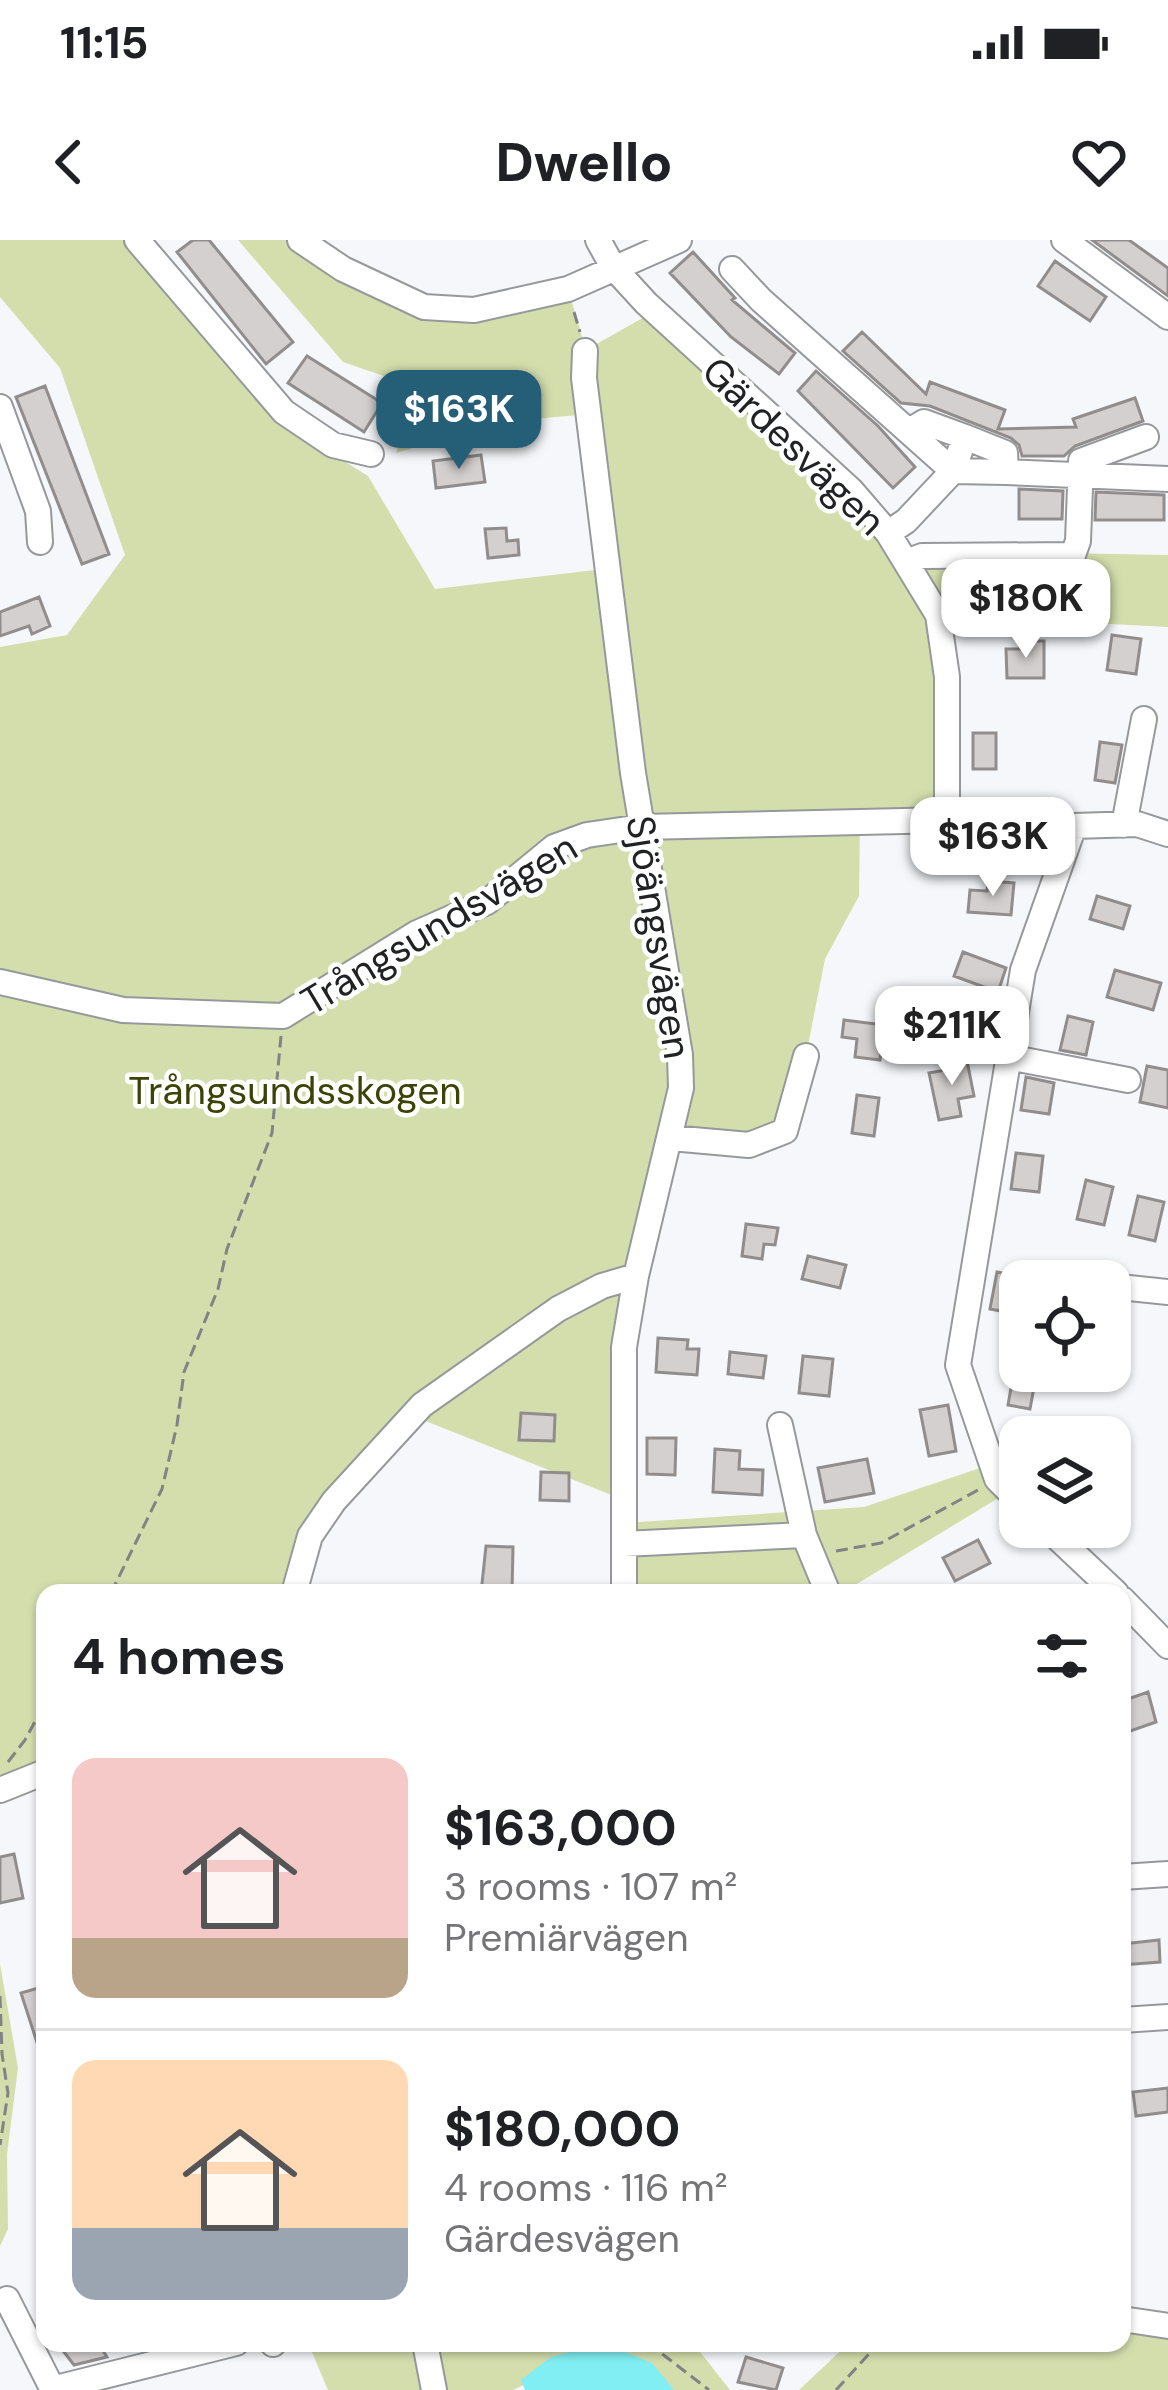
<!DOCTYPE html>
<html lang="en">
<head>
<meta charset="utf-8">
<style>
	:root { --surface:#fff; --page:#f2f2f2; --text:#202124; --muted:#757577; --line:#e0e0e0; --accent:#255e77 }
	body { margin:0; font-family:"DM Sans",sans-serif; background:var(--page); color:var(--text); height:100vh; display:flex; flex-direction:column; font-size:45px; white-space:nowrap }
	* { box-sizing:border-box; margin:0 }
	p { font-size:39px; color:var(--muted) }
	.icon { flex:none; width:66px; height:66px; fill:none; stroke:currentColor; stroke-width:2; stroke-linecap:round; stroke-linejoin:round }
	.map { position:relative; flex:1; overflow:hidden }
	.sheet { position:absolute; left:36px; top:1344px; width:1095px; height:768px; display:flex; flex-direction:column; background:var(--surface); border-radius:24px; box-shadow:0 3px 9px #0004 }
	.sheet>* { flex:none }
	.buttons { position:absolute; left:999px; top:1020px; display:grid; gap:24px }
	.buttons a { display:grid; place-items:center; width:132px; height:132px; border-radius:24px; background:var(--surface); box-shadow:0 3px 9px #0004; font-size:60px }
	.price { position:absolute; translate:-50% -102px; padding:0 27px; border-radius:24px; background:#fff; color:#222; font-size:39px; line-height:78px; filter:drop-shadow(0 3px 6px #0008) }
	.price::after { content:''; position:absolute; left:50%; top:72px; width:36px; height:27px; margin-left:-18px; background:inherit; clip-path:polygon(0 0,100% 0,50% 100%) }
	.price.selected { background:var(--accent); color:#fff }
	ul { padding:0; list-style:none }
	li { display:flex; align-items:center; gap:36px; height:300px; padding:0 36px }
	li+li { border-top:3px solid var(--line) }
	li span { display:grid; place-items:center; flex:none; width:336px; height:240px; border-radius:24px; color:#555 }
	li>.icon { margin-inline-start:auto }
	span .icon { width:144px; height:144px; fill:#fffc; stroke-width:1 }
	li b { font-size:51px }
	h2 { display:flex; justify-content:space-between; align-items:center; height:144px; padding:0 36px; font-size:51px }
	.status { display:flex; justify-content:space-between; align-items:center; height:84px; padding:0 60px; background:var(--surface); direction:ltr }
	.status svg { height:33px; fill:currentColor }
	header { display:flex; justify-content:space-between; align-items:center; height:156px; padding:0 36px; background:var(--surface); font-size:54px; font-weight:800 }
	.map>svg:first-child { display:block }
</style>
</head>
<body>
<div class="status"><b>11:15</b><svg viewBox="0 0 49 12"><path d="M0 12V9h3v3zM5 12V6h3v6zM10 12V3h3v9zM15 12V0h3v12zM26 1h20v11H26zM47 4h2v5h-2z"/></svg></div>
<header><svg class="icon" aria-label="back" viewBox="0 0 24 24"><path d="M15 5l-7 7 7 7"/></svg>Dwello<svg class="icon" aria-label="heart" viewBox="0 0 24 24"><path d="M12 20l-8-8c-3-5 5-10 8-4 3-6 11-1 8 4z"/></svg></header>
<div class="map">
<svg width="1168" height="2150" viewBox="0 0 1168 2150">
	<rect width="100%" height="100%" fill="#f5f7fa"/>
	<!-- green -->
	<path fill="#d4dead" d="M0,0h128l166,190 74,46 67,113 160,-19 40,223 -47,-379 -86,8 -106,31 19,-52 -11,-18 -61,-21 -105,-122h62l124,67 144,-18 18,61 69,-39 244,239 269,5v72l-230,-12 9,205 -87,2 -1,74 -34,63 -19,97 -21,75 -114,7 -35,138 -12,224 -211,-84 -79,85 -40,92h-249v180l-45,17v-1143l67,-12 58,-80 -65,-187 -60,-71z
		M992,1224l18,27 -168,102h-218v-70l240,-16z
		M0,1724l18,104 -11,86 1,75 -8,17z
		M1122,2079l46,7v64h-369l50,-47h273z
		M308,2103h117l9,47h-106z
		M435,2103h258l37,47h-195l-7,-7 -15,7h-65z"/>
	<!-- water -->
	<path fill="#80eef2" d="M603,2103l49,20 22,27h-149l-4,-10 30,-23z"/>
	<!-- building -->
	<path fill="#d4d0cf" stroke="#918d8d" stroke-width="3" d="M193,0h16l84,102 -27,22 -89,-112z
		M1092,0h37l39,28v28z
		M693,12l42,46 -3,2 63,53 -16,21 -48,-37 -61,-64z
		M1055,21l51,36 -16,24 -52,-35z
		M862,92l64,62 4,-12 75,28 -7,19 78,-2 -3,-8 62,-21 8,23 -68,25 -11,10h-42l-3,-11 -8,-7 -81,-32 -29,-3 -58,-52z
		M307,116l75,47 -18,29 -76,-49z
		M816,131l62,55 37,41 -22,21 -95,-97z
		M45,146l64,168 -27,10 -66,-167z
		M481,215l4,27 -49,6 -3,-27z
		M1019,249l44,2 -1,28h-43z
		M1096,252l68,3v25h-69z
		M506,288l1,13 11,-1 1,15 -31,3 -3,-29z
		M39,357l11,29 -18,8 -3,-8 -29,10v-24z
		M1112,395l29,4 -5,35 -29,-4z
		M1020,401h24v37h-37l-1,-29h14z
		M973,493h23v36h-23z
		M1100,502l22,3 -7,38 -20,-3z
		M988,641l26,2 -3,32 -43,-3 2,-22 17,1z
		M1097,656l33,10 -7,23 -33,-10z
		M963,712l43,16 -8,24 -44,-16z
		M1115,730l46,13 -8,27 -46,-13z
		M1068,776l25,6 -7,33 -26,-5z
		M844,780l40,5 -4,35 -25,-3 2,-18 -15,-2z
		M966,816l8,40 -16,3 3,17 -22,4 -10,-47 22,-4 -2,-10z
		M1147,826l21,4v38l-28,-6z
		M1026,837l28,6 -5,31 -28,-4z
		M857,855l22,3 -5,38 -22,-3z
		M1016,913l27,3 -4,36 -28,-3z
		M1086,940l27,7 -9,38 -27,-6z
		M1138,956l26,6 -9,39 -26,-6z
		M746,984l32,4 -3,17 -11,-1 -2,15 -20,-3z
		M808,1016l38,9 -6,23 -38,-9z
		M997,1032l23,4 -3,38 -27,-5z
		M658,1098l30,2 -1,9h12l-2,26 -41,-3z
		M730,1112l36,4 -3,22 -35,-4z
		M803,1116l30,3 -4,37 -30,-3z
		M1014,1131h23l-7,38 -22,-4z
		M948,1165l8,46 -27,5 -9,-46z
		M521,1173l34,2 -1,26 -35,-1z
		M647,1198h29l-1,37 -28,-1z
		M715,1209l25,2 -1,18 24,1 -1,25 -49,-3z
		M867,1219l7,34 -49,9 -7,-34z
		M541,1232l28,1v28l-29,-1z
		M978,1300l12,23 -35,18 -12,-23z
		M486,1306l27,1 -1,46h-31z
		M1148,1452l8,30 -34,12v-33z
		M14,1614l9,44 -23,5v-46z
		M1159,1700l1,22 -38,3v-21z
		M45,1746v71l-3,1 -21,-65z
		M1168,1848v24l-32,4 -3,-24z
		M57,2103h41l9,14 -33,8z
		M746,2117l37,11 -7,22 -38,-8z"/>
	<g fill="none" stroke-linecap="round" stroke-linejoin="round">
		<defs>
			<path id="minor" d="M137,0l147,172 49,33 38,9
				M300,0l43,29 81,38 50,3 94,-21 111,-49
				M598,0l15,27 33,36 205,187 37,43 50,82 9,62v143
				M1064,0l104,77
				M732,29l29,31 192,171 -47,50 -18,12
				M585,111l-1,27 49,395 47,282 1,33 -45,188 -12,71v246
				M0,167l38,104 2,31
				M909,191l15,-9 41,15 -12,34 53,1 -1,-19 -40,-16
				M1006,232l162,7
				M906,322l16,-6 151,-1 5,-14 3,-80 65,-24
				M1124,585l20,-106
				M0,742l123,28 160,6 134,-83 70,-31 67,-55 33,-12 54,-8 306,-7 127,6 63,-2 31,10
				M1008,817l120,23
				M671,898l78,7 36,-14 21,-75
				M1110,1046l58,6
				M780,1185l24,110 24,58
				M1020,1262l-23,-23 -39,-114 65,-395 51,-144
				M1046,1287l70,66
				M624,1304l180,-9
				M294,1353l16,-57 24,-35 88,-96 136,-96 44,-23 34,-10
				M1122,1359l46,47
				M0,1550l45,-18
				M1122,1637l46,-3
				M1122,1780l46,-3
				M7,2059l46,91
				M1122,2079l46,7
				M272,2103l1,1
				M425,2103l9,47
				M52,2149l184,-46"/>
		</defs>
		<!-- minor casing -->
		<use href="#minor" stroke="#97989b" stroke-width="28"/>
		<!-- path -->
		<path stroke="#828385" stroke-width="3" stroke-dasharray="12 6" stroke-linecap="butt" d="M574,72l6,20
			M836,1311l45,-8 99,-54
			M111,1353l51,-104 15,-64 7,-53 34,-83 9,-40 45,-116 9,-97
			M8,1522l17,-22 20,-37
			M0,1756l2,58 6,39 -8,52
			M648,2103l61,47
			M447,2109l114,-6
			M836,2150l43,-47"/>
		<!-- minor -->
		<use href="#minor" stroke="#fff" stroke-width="24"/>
	</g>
	<g text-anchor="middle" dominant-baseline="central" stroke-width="9" stroke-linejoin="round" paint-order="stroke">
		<!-- street labels -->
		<g font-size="39" fill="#212223" stroke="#fff">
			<text transform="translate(794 206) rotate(44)">Gärdesvägen</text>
			<text transform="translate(439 684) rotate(-31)">Trångsundsvägen</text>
			<text transform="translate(659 697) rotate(81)">Sjöängsvägen</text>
		</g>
		<!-- park labels -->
		<g font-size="39" fill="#3c4307" stroke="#fff">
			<text x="295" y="850">Trångsundsskogen</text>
		</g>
	</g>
</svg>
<div class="buttons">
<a><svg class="icon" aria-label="locate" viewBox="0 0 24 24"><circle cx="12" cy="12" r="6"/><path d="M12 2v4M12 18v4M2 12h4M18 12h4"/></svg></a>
<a><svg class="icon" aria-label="layers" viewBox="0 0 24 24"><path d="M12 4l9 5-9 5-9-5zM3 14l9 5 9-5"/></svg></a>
</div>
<b class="price selected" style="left:459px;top:232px">$163K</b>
<b class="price" style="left:1026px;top:421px">$180K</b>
<b class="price" style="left:993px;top:659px">$163K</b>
<b class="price" style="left:952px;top:848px">$211K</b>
<section class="sheet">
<h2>4 homes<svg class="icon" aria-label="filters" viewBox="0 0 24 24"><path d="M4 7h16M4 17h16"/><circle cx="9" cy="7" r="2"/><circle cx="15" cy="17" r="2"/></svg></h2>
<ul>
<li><span style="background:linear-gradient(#f6c9c9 75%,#b9a48a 0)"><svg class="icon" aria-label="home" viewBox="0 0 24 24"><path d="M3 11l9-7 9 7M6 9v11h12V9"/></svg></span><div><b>$163,000</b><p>3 rooms · 107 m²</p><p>Premiärvägen</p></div></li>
<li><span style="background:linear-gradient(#ffd9b3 70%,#9aa5b1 0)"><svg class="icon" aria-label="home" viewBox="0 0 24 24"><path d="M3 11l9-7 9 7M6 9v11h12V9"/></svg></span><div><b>$180,000</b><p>4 rooms · 116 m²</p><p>Gärdesvägen</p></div></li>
</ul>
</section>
</div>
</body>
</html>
